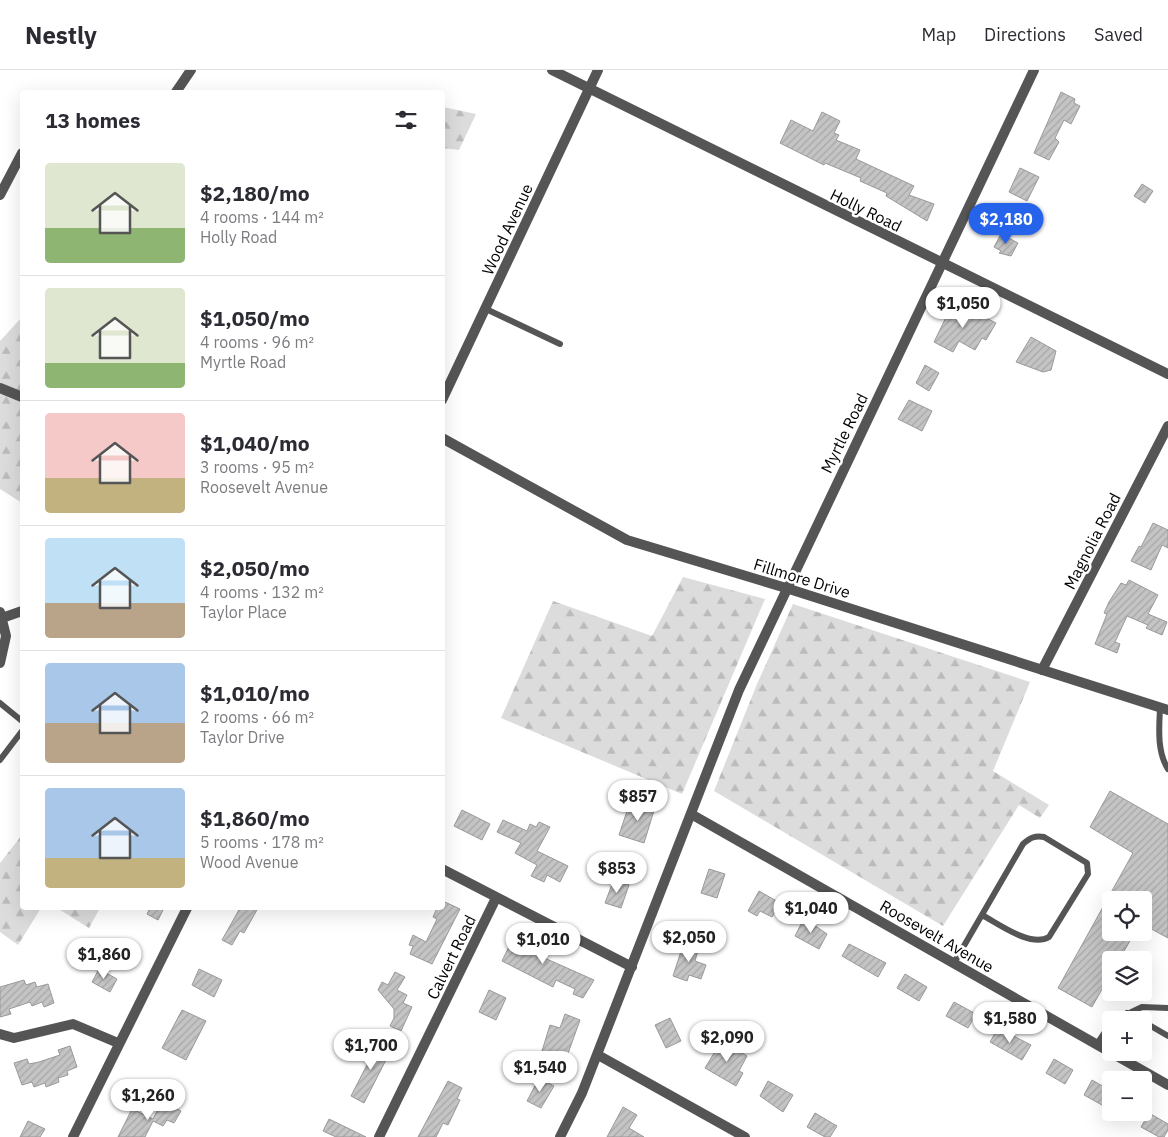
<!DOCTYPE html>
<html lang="en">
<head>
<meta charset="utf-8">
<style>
	:root { --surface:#fff; --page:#f2f2f3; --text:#2b2b33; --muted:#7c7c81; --line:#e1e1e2; --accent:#2563eb }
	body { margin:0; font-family:"IBM Plex Sans",sans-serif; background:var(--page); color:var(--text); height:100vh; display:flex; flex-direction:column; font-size:19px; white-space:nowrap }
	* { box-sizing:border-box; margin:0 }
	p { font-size:16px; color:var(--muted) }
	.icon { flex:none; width:28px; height:28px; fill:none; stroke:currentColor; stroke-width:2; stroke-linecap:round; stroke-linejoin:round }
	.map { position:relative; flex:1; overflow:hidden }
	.details { position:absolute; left:20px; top:20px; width:425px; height:820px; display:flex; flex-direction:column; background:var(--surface); border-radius:5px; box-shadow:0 5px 20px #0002 }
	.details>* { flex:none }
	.fabs { position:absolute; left:1102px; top:821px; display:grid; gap:10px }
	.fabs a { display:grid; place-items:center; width:50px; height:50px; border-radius:5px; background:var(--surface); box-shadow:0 5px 20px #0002; font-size:25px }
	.price { position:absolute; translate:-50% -42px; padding:0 11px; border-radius:18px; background:#fff; color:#222; font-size:16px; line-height:32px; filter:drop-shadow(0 1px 2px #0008) }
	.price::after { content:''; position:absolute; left:50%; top:30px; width:15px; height:11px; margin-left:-8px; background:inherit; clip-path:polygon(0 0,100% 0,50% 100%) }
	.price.on { background:var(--accent); color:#fff }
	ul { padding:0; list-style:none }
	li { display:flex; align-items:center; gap:15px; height:125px; padding:0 25px }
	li+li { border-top:1px solid var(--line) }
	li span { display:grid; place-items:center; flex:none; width:140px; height:100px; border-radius:5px; color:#555 }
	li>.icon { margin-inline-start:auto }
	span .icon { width:60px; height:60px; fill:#fffc; stroke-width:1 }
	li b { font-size:21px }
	h2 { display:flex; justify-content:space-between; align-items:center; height:60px; padding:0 25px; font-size:21px }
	header { display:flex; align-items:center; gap:30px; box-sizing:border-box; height:70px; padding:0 25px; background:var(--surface); border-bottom:1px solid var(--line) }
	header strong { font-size:24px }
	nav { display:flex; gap:28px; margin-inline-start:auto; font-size:18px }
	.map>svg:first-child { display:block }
</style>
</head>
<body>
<header>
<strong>Nestly</strong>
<nav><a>Map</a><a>Directions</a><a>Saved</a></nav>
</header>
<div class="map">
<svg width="1168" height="1067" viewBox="0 0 1168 1067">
	<defs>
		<pattern id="forest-firs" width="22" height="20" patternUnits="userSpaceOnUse" patternTransform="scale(1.25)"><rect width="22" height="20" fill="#dcdcdc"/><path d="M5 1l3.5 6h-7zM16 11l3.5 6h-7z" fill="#bbb"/></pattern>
		<pattern id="building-hatch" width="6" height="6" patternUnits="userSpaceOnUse" patternTransform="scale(1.25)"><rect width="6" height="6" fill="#c4c4c4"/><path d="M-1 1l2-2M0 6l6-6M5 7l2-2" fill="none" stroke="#a7a7a7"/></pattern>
	</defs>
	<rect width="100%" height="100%" fill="#fff"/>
	<!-- forest -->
	<path fill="url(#forest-firs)" d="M443,37l33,7 -17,36 -16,-2z
		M22,247v186l-22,-14v-148z
		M683,507l82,22 -83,195 -181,-76 52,-117 99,35z
		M793,534l237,78 -37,89 56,34 -9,13 -21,-13 -76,121 -229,-135 43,-107z
		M22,765v73h19l-23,37 -18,-13v-69z
		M57,838h43l-11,20z"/>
	<!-- building -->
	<path fill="url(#building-hatch)" stroke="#999" d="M1061,22l14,7 -1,4 6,3 -9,18 -7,-4 -9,18 4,4 -10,18 -15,-7z
		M822,42l18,9 -6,12 5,2 -3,5 24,10 -4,9 58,27 -5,9 25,9 -7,17 -41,-25 1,-3 -27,-12 1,-3 -36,-15 -1,2 -44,-22 11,-23 22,11z
		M1020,98l19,9 -12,24 -18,-9z
		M1142,114l11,7 -8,12 -11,-7z
		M1001,164l17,9 -7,13 -12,-3 2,-2 -7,-4z
		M954,231l20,13 1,-2 21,11 -10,17 -4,-2 -7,12 -16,-9 -6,11 -19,-10z
		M1031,267l25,14 -5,19 -8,2 -27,-10z
		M925,295l14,8 -10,18 -13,-8z
		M909,330l23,11 -10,20 -24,-12z
		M1153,453l15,7v18l-6,-3 -11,25 -20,-9 8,-15 2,1z
		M1129,510l29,15 -10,19 19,8 -5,13 -16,-7 2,-3 -21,-9 -12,26 5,2 -3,9 -22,-9 12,-30 -3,-1 5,-11 12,-19 5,2z
		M1110,721l58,33v114l-24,-13v-25h-33v32h24l-16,28h-8v13l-19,34 -34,-19 75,-135 -43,-26z
		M642,729l14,5 -12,39 -25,-8 9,-27 10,4z
		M462,740l28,14 -8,16 -28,-14z
		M503,750l24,11 3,-7 6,3 3,-5 11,5 -13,24 31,15 -8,16 -13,-7 -3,7 -13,-6 6,-11 -22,-12 6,-10 -24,-11z
		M709,799l16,5 -8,24 -16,-5z
		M614,809l15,6 -8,23 -16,-5z
		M759,821l21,12 -8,14 -12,-6 -3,5 -9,-5z
		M445,832l15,7 -28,55 -22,-10 3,-8 -4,-1 4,-10 13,7 11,-23 -4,-2 4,-9 4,2z
		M150,838h14l-6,12 -11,-6z
		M240,838h18l-14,25 -4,-2 -8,14 -10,-5z
		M804,848l23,16 -8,15 -24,-13z
		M519,856l19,11 -7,15 63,28 -11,18 -10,-4 2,-5 -19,-9 -3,7 -51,-26z
		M118,871l13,6 -7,15 -13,-6z
		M684,872l15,5 -4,14 11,4 -5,14 -12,-4 -2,6 -14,-5z
		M849,874l37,19 -8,14 -36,-21z
		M99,899l18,10 -7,13 -18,-10z
		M199,899l23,11 -8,17 -22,-12z
		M395,902l10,5 -8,13 10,5 -4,8 9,4 -11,24 -11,-5 4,-8v-9l-16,-19 4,-8 6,3z
		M905,904l22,13 -8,14 -22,-13z
		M24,910l2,5 9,-3 2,5 11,-3 6,19 -10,4 -2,-5 -10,4 -2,-4 -21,7 2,5 -11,3v-30z
		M489,920l17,8 -10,22 -17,-8z
		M954,932l22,12 -8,14 -22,-12z
		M182,940l24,11 -20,39 -24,-12z
		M565,944l15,6 -14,39 -24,-8 8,-26 10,3z
		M670,948l11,23 -15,7 -11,-23z
		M998,958l33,17 -9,15 -32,-18z
		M722,970l25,16 -8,15 4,2 -7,13 -31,-18z
		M377,973l14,7 -27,53 -13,-7 19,-37 -9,-4 5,-10 8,3z
		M70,976l7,21 -10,4 1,4 -10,3 1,4 -13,5 -1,-4 -11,4 -2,-5 -10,3 -8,-22 13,-4 2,5 10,-2 21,-7 -2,-5z
		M1054,989l19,11 -8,14 -19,-11z
		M539,1008l15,8 -13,22 -14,-7z
		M1092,1010l19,11v19l-27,-15z
		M448,1011l14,7 -5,11 3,1 -12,25 -5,-2 -7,14h-18z
		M768,1011l25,14 -10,17 -23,-16z
		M162,1031l19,10 -7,12 -7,-3 -4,6 -10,-5 -8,16h-27l14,-28 21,10z
		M623,1037l14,8 -8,13 15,9h-37z
		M815,1043l22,13 -7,11h-5l-18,-10z
		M1149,1043l19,11v6l-4,7h-5l-18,-10z
		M329,1049l37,18h-30l-13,-6z
		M28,1051l17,8 -5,8h-20z"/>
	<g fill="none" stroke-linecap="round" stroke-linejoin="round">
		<!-- lane -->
		<path stroke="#555" stroke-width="6" d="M486,239l74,35
			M0,633l22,18
			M1160,638c-1,20 -3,44 8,61
			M0,690l22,-29
			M954,893c23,-39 46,-79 69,-119 7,-6 12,-9 21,-7l43,26 1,11 -39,63c-18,11 -50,-13 -67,-22
			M1127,943l13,7
			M1115,950l27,-13 26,1
			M1144,952l24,14
			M1097,974l14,-21"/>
		<!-- street -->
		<path stroke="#555" stroke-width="10" d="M552,0l616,304
			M176,22l15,-22
			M0,125l22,-42
			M0,318l22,9
			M442,330l156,-330
			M442,368l185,102 159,48 382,122
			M0,542l6,24 -6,27
			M2,548l20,-7
			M1042,600l126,-244
			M691,744l477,271
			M442,799l190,98
			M0,964l14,4 59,-14 45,19
			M598,985l147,82
			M73,1067l114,-229
			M379,1067l117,-239
			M560,1067l22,-44 157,-403 295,-620"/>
	</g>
	<g text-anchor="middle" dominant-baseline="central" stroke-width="5" stroke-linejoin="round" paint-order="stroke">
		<!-- street labels -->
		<g font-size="16" fill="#000" stroke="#fff">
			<text transform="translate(866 140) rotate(26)">Holly Road</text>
			<text transform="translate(507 159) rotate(-65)">Wood Avenue</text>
			<text transform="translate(844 363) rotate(-64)">Myrtle Road</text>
			<text transform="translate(1092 471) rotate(-63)">Magnolia Road</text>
			<text transform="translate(802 508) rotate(17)">Fillmore Drive</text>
			<text transform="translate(937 866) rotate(30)">Roosevelt Avenue</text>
			<text transform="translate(451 887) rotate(-64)">Calvert Road</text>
		</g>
	</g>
</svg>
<div class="fabs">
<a><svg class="icon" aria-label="locate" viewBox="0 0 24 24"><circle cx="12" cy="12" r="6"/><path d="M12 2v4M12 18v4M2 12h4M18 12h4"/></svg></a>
<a><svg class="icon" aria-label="layers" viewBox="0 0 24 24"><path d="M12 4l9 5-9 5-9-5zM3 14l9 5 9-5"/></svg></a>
<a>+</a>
<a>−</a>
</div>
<b class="price on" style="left:1006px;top:175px">$2,180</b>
<b class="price" style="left:963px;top:259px">$1,050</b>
<b class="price" style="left:638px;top:752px">$857</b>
<b class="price" style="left:617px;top:824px">$853</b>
<b class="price" style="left:811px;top:864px">$1,040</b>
<b class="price" style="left:689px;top:893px">$2,050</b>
<b class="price" style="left:543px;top:895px">$1,010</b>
<b class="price" style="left:104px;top:910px">$1,860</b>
<b class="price" style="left:1010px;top:974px">$1,580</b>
<b class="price" style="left:727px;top:993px">$2,090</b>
<b class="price" style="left:371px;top:1001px">$1,700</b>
<b class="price" style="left:540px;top:1023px">$1,540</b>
<b class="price" style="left:148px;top:1051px">$1,260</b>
<section class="details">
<h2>13 homes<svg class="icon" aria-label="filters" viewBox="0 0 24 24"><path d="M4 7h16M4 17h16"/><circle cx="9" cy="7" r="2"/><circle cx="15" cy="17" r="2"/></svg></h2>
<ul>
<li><span style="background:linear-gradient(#dfe7d0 65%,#8fb573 0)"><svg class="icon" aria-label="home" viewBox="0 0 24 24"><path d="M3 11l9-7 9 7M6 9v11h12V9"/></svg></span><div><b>$2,180/mo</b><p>4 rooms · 144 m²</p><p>Holly Road</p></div></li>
<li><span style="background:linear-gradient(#dfe7d0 75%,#8fb573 0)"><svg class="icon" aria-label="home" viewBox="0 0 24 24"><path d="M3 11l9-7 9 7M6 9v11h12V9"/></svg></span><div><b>$1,050/mo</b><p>4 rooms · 96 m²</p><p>Myrtle Road</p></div></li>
<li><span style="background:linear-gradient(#f6c9c9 65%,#c2b280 0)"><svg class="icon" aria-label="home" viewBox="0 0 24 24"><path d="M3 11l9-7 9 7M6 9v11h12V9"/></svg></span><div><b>$1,040/mo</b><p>3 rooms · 95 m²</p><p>Roosevelt Avenue</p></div></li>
<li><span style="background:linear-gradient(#bfe0f5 65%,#b9a48a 0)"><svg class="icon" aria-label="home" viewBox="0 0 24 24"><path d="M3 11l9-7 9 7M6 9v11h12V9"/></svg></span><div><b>$2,050/mo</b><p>4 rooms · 132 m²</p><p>Taylor Place</p></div></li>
<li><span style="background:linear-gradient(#a9c7e8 60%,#b9a48a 0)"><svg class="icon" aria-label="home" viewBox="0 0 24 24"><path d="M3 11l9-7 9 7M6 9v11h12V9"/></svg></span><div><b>$1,010/mo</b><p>2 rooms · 66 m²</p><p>Taylor Drive</p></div></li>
<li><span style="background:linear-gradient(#a9c7e8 70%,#c2b280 0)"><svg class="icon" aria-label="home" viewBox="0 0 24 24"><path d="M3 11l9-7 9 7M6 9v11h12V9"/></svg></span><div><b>$1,860/mo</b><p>5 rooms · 178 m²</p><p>Wood Avenue</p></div></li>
</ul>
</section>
</div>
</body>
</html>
